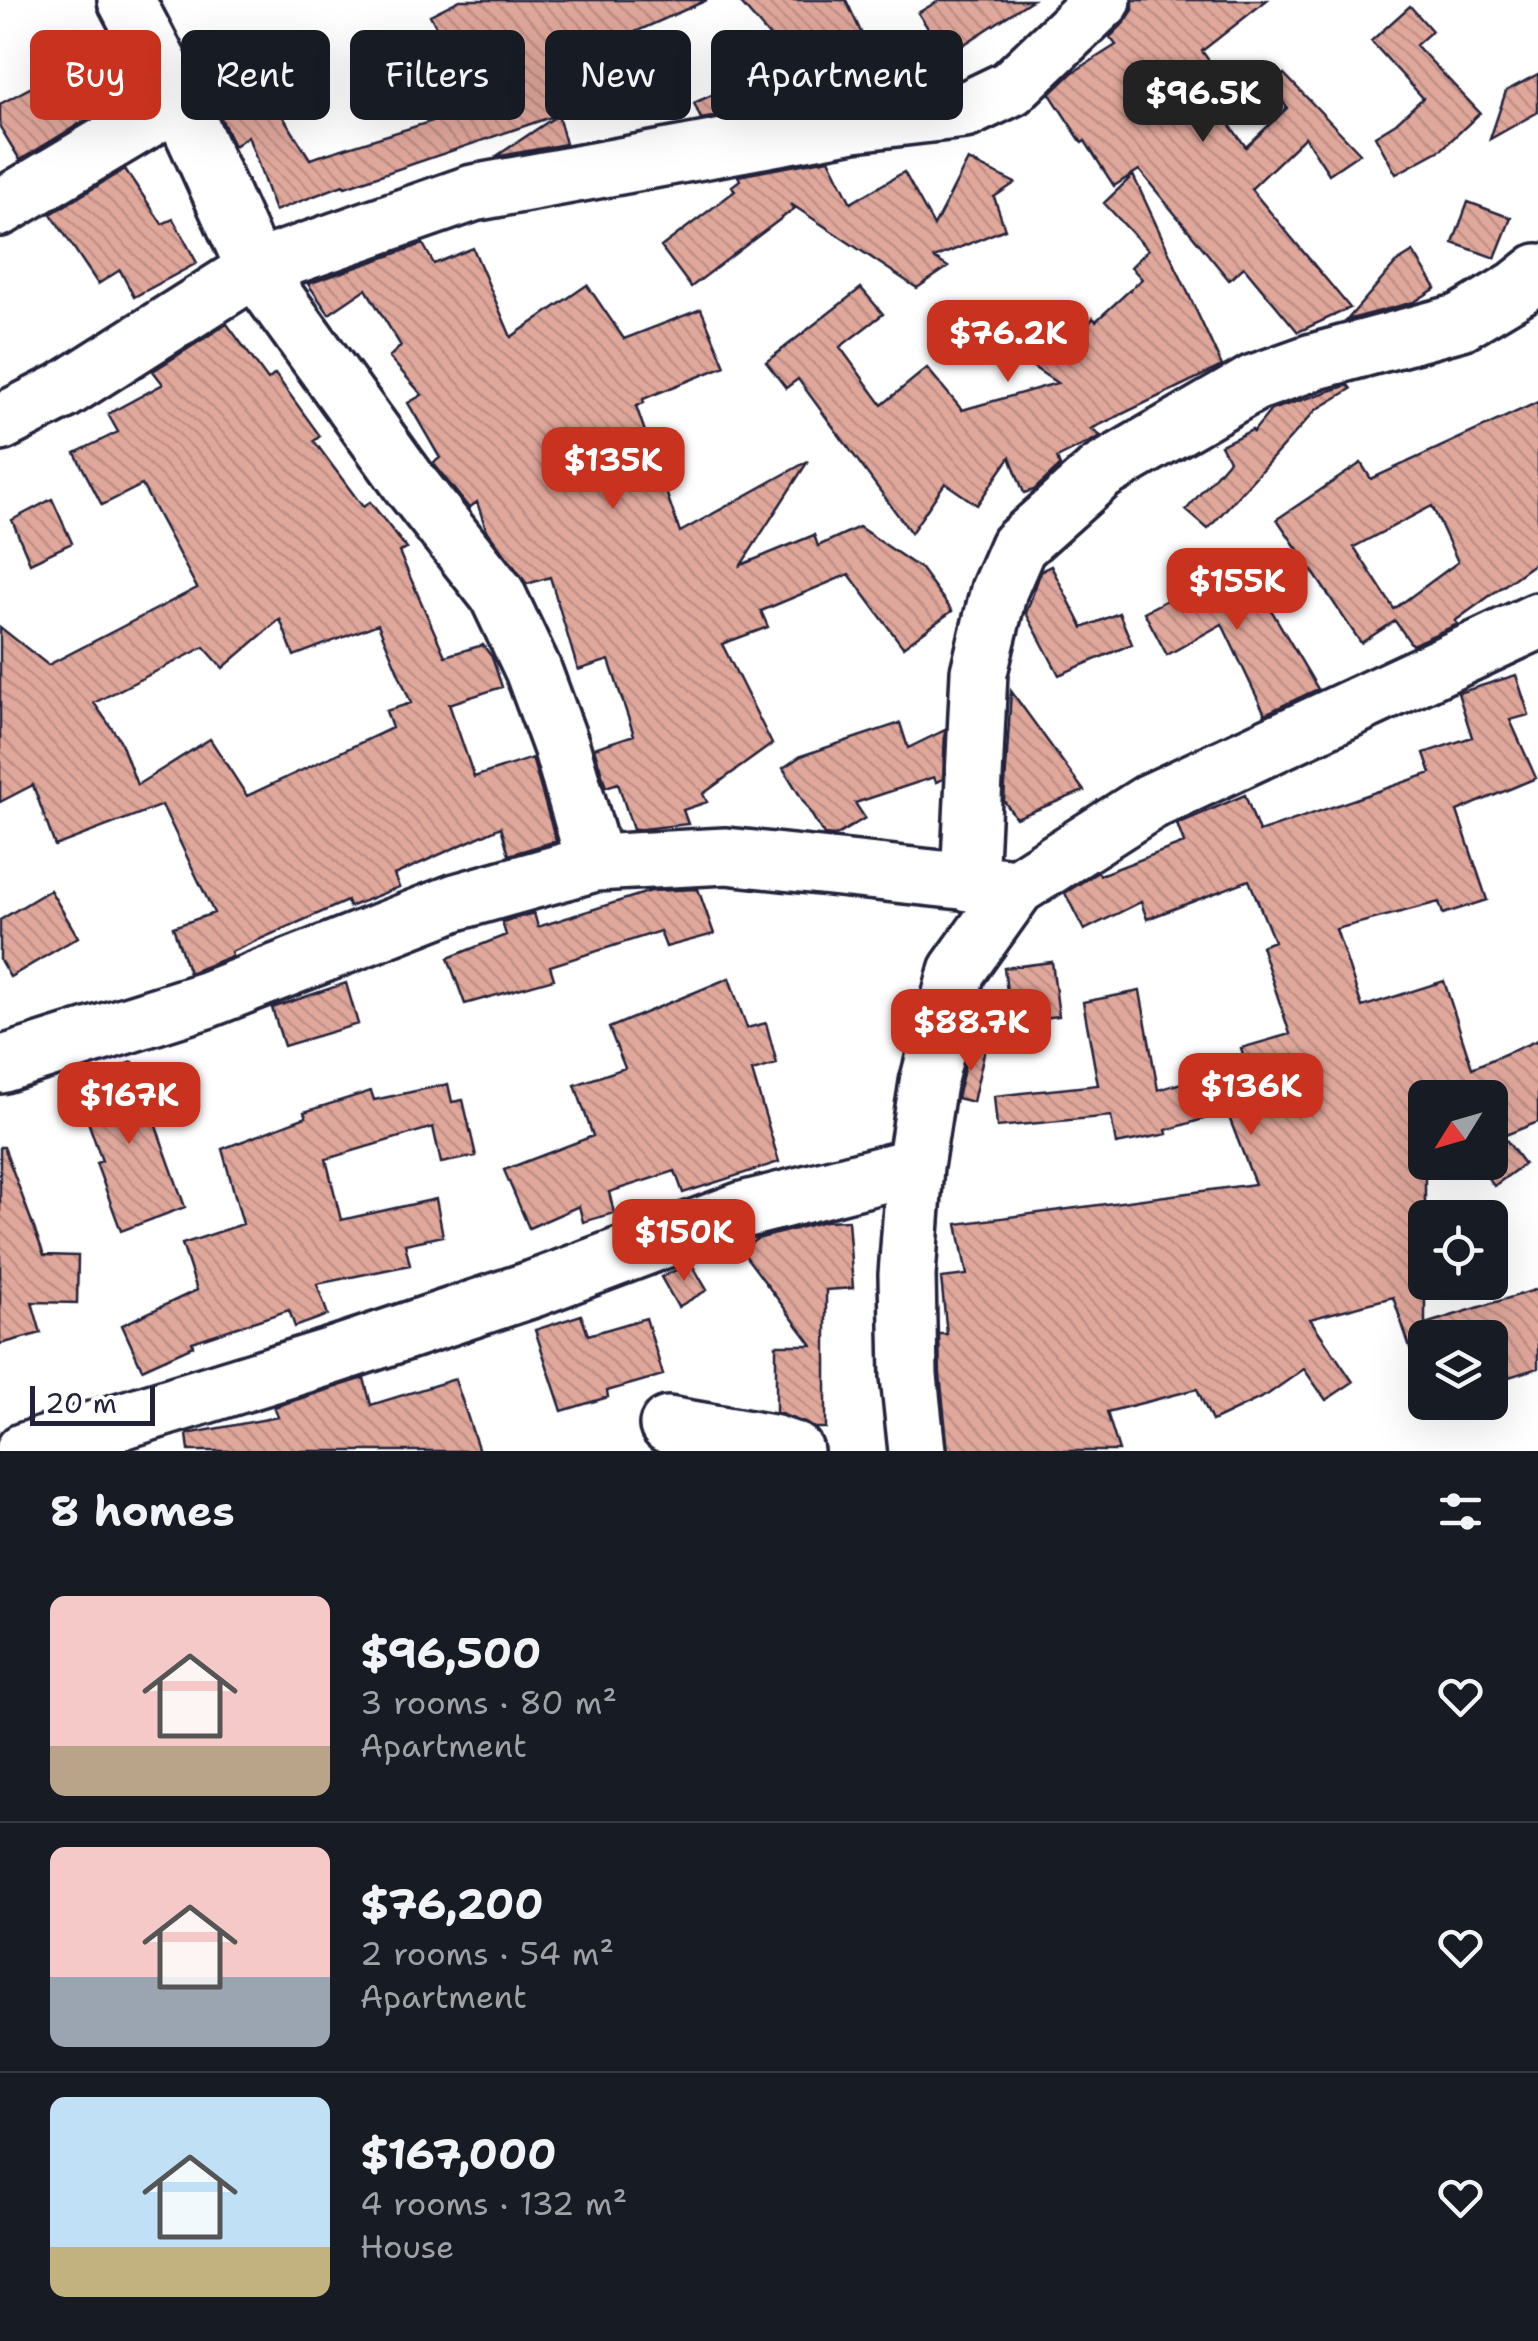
<!DOCTYPE html>
<html lang="en">
<head>
<meta charset="utf-8">
<style>
	:root { --surface:#171b24; --page:#242831; --text:#f1f3f6; --muted:#9ea1a6; --line:#363941; --accent:#c8321e }
	body { margin:0; font-family:"Shantell Sans",sans-serif; background:var(--page); color:var(--text); height:100vh; display:flex; flex-direction:column; font-size:38px; white-space:nowrap }
	* { box-sizing:border-box; margin:0 }
	p { font-size:32px; color:var(--muted) }
	.icon { flex:none; width:55px; height:55px; fill:none; stroke:currentColor; stroke-width:2; stroke-linecap:round; stroke-linejoin:round }
	.map { position:relative; height:1451px; overflow:hidden }
	.panel { display:flex; flex-direction:column; background:var(--surface); flex:1 }
	.panel>* { flex:none }
	.top-card { position:absolute; left:30px; top:30px; width:1000px; height:90px; display:flex; gap:20px }
	.needle { width:65px; rotate:233deg }
	.fabs { position:absolute; left:1408px; top:1080px; display:grid; gap:20px }
	.fabs a { display:grid; place-items:center; width:100px; height:100px; border-radius:15px; background:var(--surface); box-shadow:0 10px 40px #0002; font-size:50px }
	.scale { position:absolute; left:30px; bottom:25px; width:125px; box-sizing:border-box; padding-left:10px; border:5px solid #22223b; border-top:0; font-size:28px; line-height:35px; white-space:nowrap; color:#22223b; -webkit-text-stroke:8px #fff; paint-order:stroke }
	.price { position:absolute; translate:-50% -85px; padding:0 22px; border-radius:20px; background:var(--accent); color:#fff; font-size:32px; line-height:65px; filter:drop-shadow(0 2px 5px #0008) }
	.price::after { content:''; position:absolute; left:50%; top:60px; width:30px; height:22px; margin-left:-15px; background:inherit; clip-path:polygon(0 0,100% 0,50% 100%) }
	.price.current { background:#222; color:#fff }
	ul { padding:0; list-style:none }
	li { display:flex; align-items:center; gap:30px; height:250px; padding:0 50px }
	li+li { border-top:2px solid var(--line) }
	li span { display:grid; place-items:center; flex:none; width:280px; height:200px; border-radius:15px; color:#555 }
	li>.icon { margin-inline-start:auto }
	span .icon { width:120px; height:120px; fill:#fffc; stroke-width:1 }
	li b { font-size:42px }
	h2 { display:flex; justify-content:space-between; align-items:center; height:120px; padding:0 50px; font-size:42px }
	.chip { padding:0 35px; border-radius:15px; background:var(--surface); box-shadow:0 10px 40px #0002; font-size:35px; line-height:90px }
	.chip.current { background:var(--accent); color:#fff }
	.map>svg:first-child { display:block }
</style>
</head>
<body>
<div class="map">
<svg width="1538" height="1451" viewBox="0 0 1538 1451">
	<defs>
		<pattern id="building-back-hatch" width="6" height="6" patternUnits="userSpaceOnUse" patternTransform="scale(2.5)"><rect width="6" height="6" fill="#e0a79b"/><path d="M-1 5l2 2M0 0l6 6M5-1l2 2" fill="none" stroke="#c08f86"/></pattern>
	</defs>
	<rect width="100%" height="100%" fill="#fff"/>
	<filter id="ink" filterUnits="userSpaceOnUse"><feTurbulence type="fractalNoise" baseFrequency=".01" numOctaves="2"/><feDisplacementMap in="SourceGraphic" scale="20" xChannelSelector="R" yChannelSelector="G"/><feConvolveMatrix kernelMatrix="1 2 1 2 8 2 1 2 1" color-interpolation-filters="sRGB"/></filter>
	<g filter="url(#ink)">
		<!-- building -->
		<path fill="url(#building-back-hatch)" stroke="#22223b" stroke-width="2.5" fill-rule="evenodd" d="M460,0h247l-99,44 11,19 -66,36 4,16 -212,72 -2,-2 -68,26 -27,-75 -14,10 -21,-45 42,-28 55,86 136,-42 -1,-5 3,-1 -13,-41 20,-7 -25,-48z
			M738,0h108l33,71 -10,8 5,9 -173,31 -7,-16 96,-43z
			M940,0h92l-86,56 -28,-43z
			M1133,0h134l-65,51 10,14 -17,13 51,69 41,-39 -15,-24 12,-10 76,79 -31,21 -24,-37 -54,52 99,119 -52,24 -54,-65 -15,13 -90,-110 -25,16 -29,-45 -3,2 -32,-49 22,-21 44,-28 -6,-8 15,-15 8,-12z
			M1410,6l22,25 -16,14 64,68 -38,36 -46,25 -21,-38 21,-13 27,-25 -52,-57z
			M86,58l21,49 -87,53 -20,-33v-23z
			M1538,74v38l-48,27 16,-48z
			M558,115l8,29 -71,13z
			M829,159l22,44 53,-31 30,54 34,-66 47,23 -21,14 11,32 -71,29 14,9 -31,21 -126,-84 4,4 -104,79 -30,-40 74,-56 -3,-5 8,-6 -2,-4z
			M125,169l37,55 11,-5 24,44 -63,34 -14,-27 -22,14 -47,-70z
			M1133,175l89,191 -131,63 10,7 -44,22 3,8 -26,24 -10,3 -14,-36 -33,48 -32,-22 -34,50 -113,-154 -12,9 -20,-26 95,-74 22,26 -43,33 42,58 45,-37 35,42 95,-27 -70,-47 19,-31 66,43 21,-30 3,3 46,-42 -11,-12 17,-17 -44,-47z
			M1468,202l43,16 -16,40 -42,-15z
			M423,244l11,20 39,-16 38,89 76,-52 37,54 77,-30 24,57 -82,33 1,4 -8,3 44,126 128,-71 -67,104 73,-30 4,11 41,-19 62,42 31,42 -49,36 -54,-73 -88,37 7,16 -46,17 50,100 -69,50 4,8 -24,8 5,14 -55,6 -15,-47 -12,4 -12,-39 40,-13 -25,-75 -31,10 -28,-93 -23,7 -41,-55 -9,-27 -8,6 -36,-45 7,-5 -32,-55 14,-8 -33,-38 12,-11 -35,-57 -37,25 -21,-30z
			M1413,252l23,36 -22,14 -67,18 50,-58z
			M227,324l41,56 7,-6 45,62 -6,5 49,66 7,-5 37,47 -8,3 46,104 38,-11 9,12 10,30 -53,17 25,73 58,-19 24,83 -47,14 -8,-28 -107,48 5,12 -50,20 -2,-6 -116,51 1,4 -43,17 -16,-46 41,-14 -52,-108 -107,41 -22,-61 -33,17v-175l48,38 149,-77 -55,-103 -40,20 -27,-52 43,-21 -10,-18 55,-30 -10,-13zM280,619l14,37 84,-32 33,79 -25,8 6,17 -145,68 -37,-57 -73,46 -17,-45 -26,-37 110,-56 19,21z
			M1348,385l3,4 -35,21 -108,119 -22,-19 43,-50 -8,-15 31,-15 1,2 18,-22z
			M1538,402v159l-83,60 3,3 -46,21 -17,-24 -34,22 -84,-124 84,-56 10,16zM1432,506l26,56 -64,47 -40,-62z
			M52,499l20,44 -42,20 -18,-43z
			M1242,561l76,128 -53,25 -43,-90 -55,31 -23,-43z
			M1051,566l32,62 36,-15 13,31 -73,31 -33,-62 15,-42z
			M1516,675l13,40 -19,5 26,58 -79,33 30,89 -44,14 -4,-12 -103,27 26,78 82,-26 28,87 66,-28v82l-37,15 -11,-26v-13h-65v226l113,-35v79l-29,9 -12,-39h-72v35l-6,1 -26,-77 -83,22 43,63 -27,18 -22,-31 -37,26 -55,26 -15,-32 -90,23 12,39h-171l-8,-77 -1,-40h8l-6,-56 26,-3 -10,-51 298,-40 -28,-72 -61,18 1,4 -51,10 -5,-28 -114,11 -3,-31 104,-11 -15,-83 57,-11 18,99 88,-26 -5,-16 49,-14 -29,-88 13,-5 -25,-61 -102,39 -6,-17 -57,28 -19,-37 33,-21 2,3 84,-32 -7,-19 68,-29 14,37 172,-59 -7,-20 48,-16 -14,-44z
			M1011,691l73,100 -68,27 -12,-17z
			M900,723l8,25 37,-18 -2,49 -7,3 -2,-5 -79,26 10,15 -30,18 -11,-1 -41,-67 18,-12z
			M698,889l16,45 -48,13 -6,-16 -110,35 4,13 -89,25 -17,-46 58,-23 -4,-13 32,-9 4,14 113,-36z
			M50,890l28,47 -68,40 -10,-17v-40z
			M1052,962l7,54 -48,6 -7,-54z
			M729,978l18,50 19,-5 11,41 -25,7 27,91 -96,31 -8,-22 -66,21 5,21 -31,9 -4,-16 -50,22 -25,-58 89,-34 -18,-51 50,-17 -16,-40z
			M346,983l12,41 -74,22 -12,-38z
			M970,1045l15,4 -12,53 -16,-4z
			M133,1062l52,145 -64,24 -25,-68 6,-2 -28,-79z
			M448,1084l4,18 11,-2 13,56 -35,7 -8,-36 -107,32 15,61 95,-21 7,37 -38,8 5,21 -93,19 11,31 -33,12 -6,-17 -97,32 1,4 -51,23 -20,-44 75,-35 -15,-46 61,-20 -21,-75 84,-32 -2,-5 67,-21 3,9z
			M1504,1137l20,27 -30,22 -18,-24h14v-14z
			M0,1147h4l40,108 34,1 -1,47 -45,-1 9,31 -41,11z
			M848,1220l5,68 -27,2v138h-11l-39,-16v-67h36l-71,-95 16,-11 68,-18z
			M691,1263l16,27 -29,17 -17,-30z
			M581,1315l7,20 58,-17 17,57 -56,16 1,6 -46,14 -27,-81z
			M364,1378l7,27 84,-26 24,72h-290l-2,-17 91,-17 -4,-10z"/>
		<g fill="none" stroke-linecap="round" stroke-linejoin="round">
			<defs>
				<path id="minor" d="M126,0l53,101 76,168 156,216 86,109 36,76 28,76 34,117
					M0,208l179,-107
					M0,423l63,-32 192,-122 218,-76 381,-70 111,-13 46,-22 92,-88
					M969,883l10,-211 20,-82 19,-44 83,-74 153,-89 59,-21 148,-40 57,-34 20,-16
					M0,1065l206,-65 250,-98 139,-39 131,-7 291,31
					M668,1425l104,18 23,8
					M24,1451l305,-94 204,-68 210,-79 172,-44
					M917,1451l-8,-75 -2,-101 8,-109 13,-83 29,-112 60,-84 133,-85 388,-181"/>
			</defs>
			<!-- minor casing -->
			<use href="#minor" stroke="#22223b" stroke-width="62"/>
			<!-- minor -->
			<use href="#minor" stroke="#fff" stroke-width="55"/>
		</g>
	</g>
</svg>
<div class="fabs">
<a><svg class="needle" viewBox="-14 -14 28 28"><path d="M0-13l5 13h-10z" fill="#e53935"/><path d="M0 13l5-13h-10z" fill="#9ea1a6"/></svg></a>
<a><svg class="icon" aria-label="locate" viewBox="0 0 24 24"><circle cx="12" cy="12" r="6"/><path d="M12 2v4M12 18v4M2 12h4M18 12h4"/></svg></a>
<a><svg class="icon" aria-label="layers" viewBox="0 0 24 24"><path d="M12 4l9 5-9 5-9-5zM3 14l9 5 9-5"/></svg></a>
</div>
<div class="scale">20 m</div>
<b class="price current" style="left:1203px;top:145px">$96.5K</b>
<b class="price" style="left:1008px;top:385px">$76.2K</b>
<b class="price" style="left:613px;top:512px">$135K</b>
<b class="price" style="left:1237px;top:633px">$155K</b>
<b class="price" style="left:971px;top:1074px">$88.7K</b>
<b class="price" style="left:1251px;top:1138px">$136K</b>
<b class="price" style="left:129px;top:1147px">$167K</b>
<b class="price" style="left:684px;top:1284px">$150K</b>
<div class="top-card">
<a class="chip current">Buy</a>
<a class="chip">Rent</a>
<a class="chip">Filters</a>
<a class="chip">New</a>
<a class="chip">Apartment</a>
</div>
</div>
<section class="panel">
<h2>8 homes<svg class="icon" aria-label="filters" viewBox="0 0 24 24"><path d="M4 7h16M4 17h16"/><circle cx="9" cy="7" r="2"/><circle cx="15" cy="17" r="2"/></svg></h2>
<ul>
<li><span style="background:linear-gradient(#f6c9c9 75%,#b9a48a 0)"><svg class="icon" aria-label="home" viewBox="0 0 24 24"><path d="M3 11l9-7 9 7M6 9v11h12V9"/></svg></span><div><b>$96,500</b><p>3 rooms · 80 m²</p><p>Apartment</p></div><svg class="icon" aria-label="heart" viewBox="0 0 24 24"><path d="M12 20l-8-8c-3-5 5-10 8-4 3-6 11-1 8 4z"/></svg></li>
<li><span style="background:linear-gradient(#f6c9c9 65%,#9aa5b1 0)"><svg class="icon" aria-label="home" viewBox="0 0 24 24"><path d="M3 11l9-7 9 7M6 9v11h12V9"/></svg></span><div><b>$76,200</b><p>2 rooms · 54 m²</p><p>Apartment</p></div><svg class="icon" aria-label="heart" viewBox="0 0 24 24"><path d="M12 20l-8-8c-3-5 5-10 8-4 3-6 11-1 8 4z"/></svg></li>
<li><span style="background:linear-gradient(#bfe0f5 75%,#c2b280 0)"><svg class="icon" aria-label="home" viewBox="0 0 24 24"><path d="M3 11l9-7 9 7M6 9v11h12V9"/></svg></span><div><b>$167,000</b><p>4 rooms · 132 m²</p><p>House</p></div><svg class="icon" aria-label="heart" viewBox="0 0 24 24"><path d="M12 20l-8-8c-3-5 5-10 8-4 3-6 11-1 8 4z"/></svg></li>
</ul>
</section>
</body>
</html>
